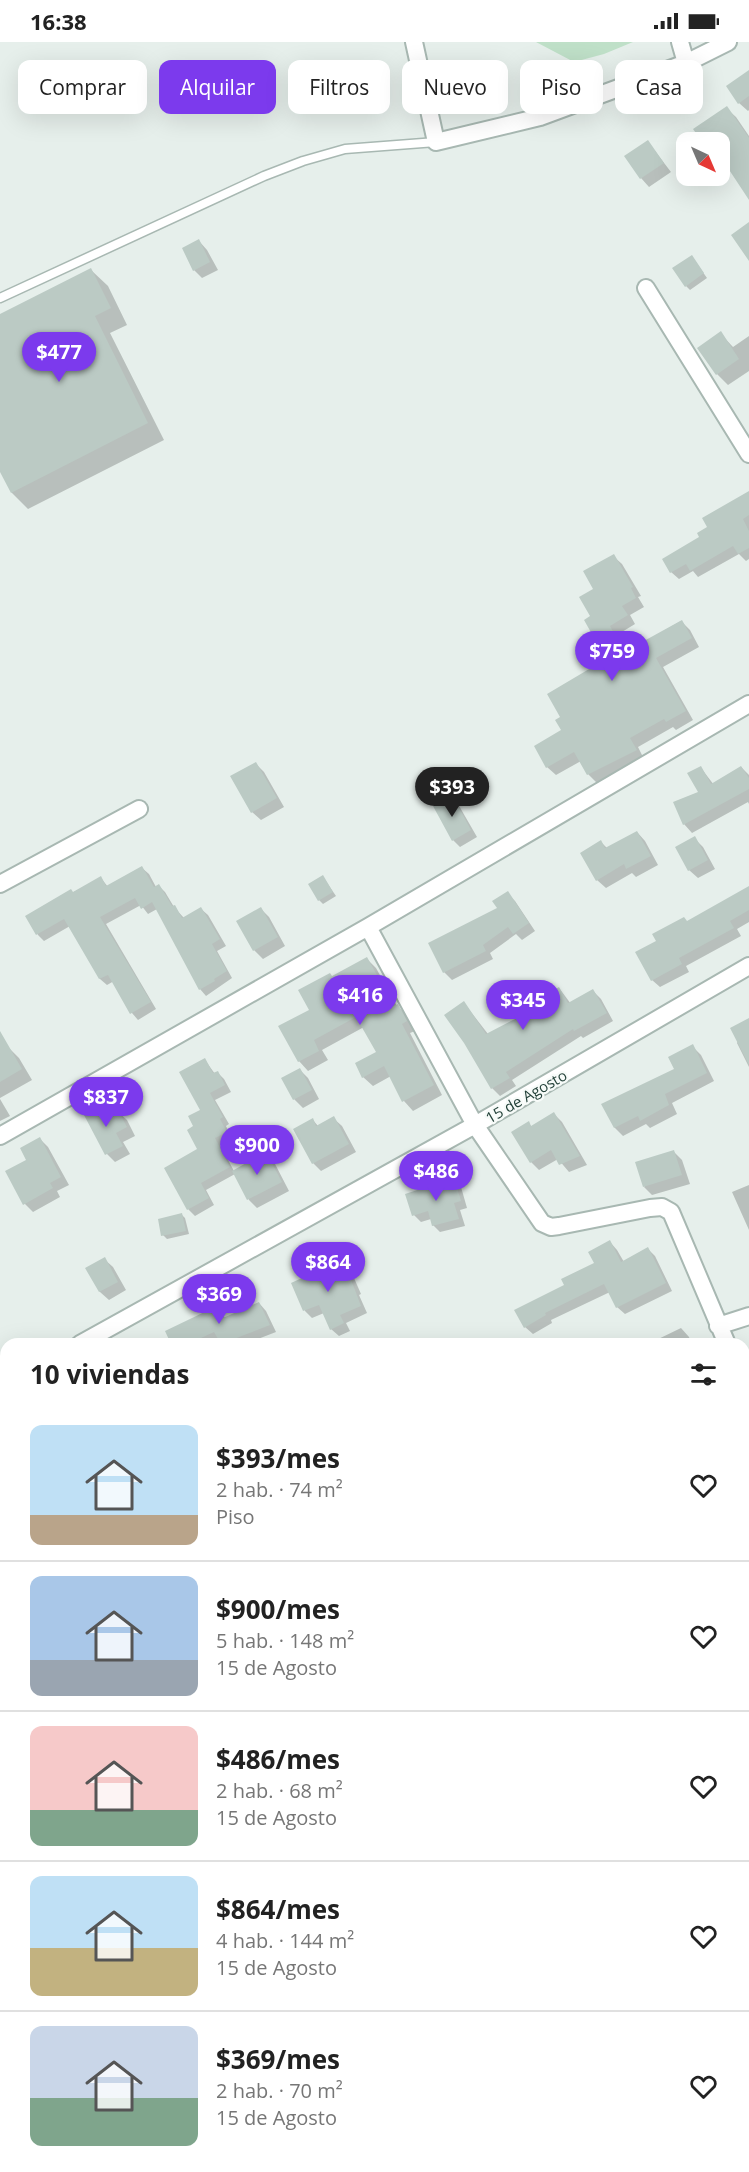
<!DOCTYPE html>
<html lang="es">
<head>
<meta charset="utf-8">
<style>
	:root { --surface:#fff; --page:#f6f6f6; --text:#222; --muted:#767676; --line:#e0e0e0; --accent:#7c3aed }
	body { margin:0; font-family:"Open Sans",sans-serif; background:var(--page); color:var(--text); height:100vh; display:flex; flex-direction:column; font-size:22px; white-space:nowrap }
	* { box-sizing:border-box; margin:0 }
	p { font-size:20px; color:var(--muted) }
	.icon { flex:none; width:33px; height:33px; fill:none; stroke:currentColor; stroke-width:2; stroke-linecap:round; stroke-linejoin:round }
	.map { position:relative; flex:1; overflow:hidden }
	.side { position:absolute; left:0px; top:1296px; width:750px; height:834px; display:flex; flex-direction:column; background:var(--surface); border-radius:18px 18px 0 0; box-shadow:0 6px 24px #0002 }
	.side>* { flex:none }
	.banner { position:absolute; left:18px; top:18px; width:714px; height:54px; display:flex; gap:12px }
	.needle { width:39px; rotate:136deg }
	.buttons { position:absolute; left:676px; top:90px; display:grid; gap:12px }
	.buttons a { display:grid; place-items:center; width:54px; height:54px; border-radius:12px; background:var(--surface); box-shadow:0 6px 24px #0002; font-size:30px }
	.price { position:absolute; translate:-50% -51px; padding:0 14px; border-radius:21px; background:var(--accent); color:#fff; font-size:20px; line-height:39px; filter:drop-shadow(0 2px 3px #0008) }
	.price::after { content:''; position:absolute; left:50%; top:36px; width:18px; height:14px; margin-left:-9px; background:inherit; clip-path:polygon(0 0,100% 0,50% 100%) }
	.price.selected { background:#222; color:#fff }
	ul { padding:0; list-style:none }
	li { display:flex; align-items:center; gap:18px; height:150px; padding:0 30px }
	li+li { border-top:2px solid var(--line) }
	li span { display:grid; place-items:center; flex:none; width:168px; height:120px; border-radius:12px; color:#555 }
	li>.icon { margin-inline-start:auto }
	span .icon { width:72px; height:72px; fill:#fffc; stroke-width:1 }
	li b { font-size:26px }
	h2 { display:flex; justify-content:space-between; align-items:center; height:72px; padding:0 30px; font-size:26px }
	.chip { padding:0 21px; border-radius:12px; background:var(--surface); box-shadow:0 6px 24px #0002; font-size:21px; line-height:54px }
	.chip.selected { background:var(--accent); color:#fff }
	.status { display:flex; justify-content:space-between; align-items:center; height:42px; padding:0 30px; background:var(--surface); direction:ltr }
	.status svg { height:16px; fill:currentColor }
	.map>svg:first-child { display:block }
</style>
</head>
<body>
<div class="status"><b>16:38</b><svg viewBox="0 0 49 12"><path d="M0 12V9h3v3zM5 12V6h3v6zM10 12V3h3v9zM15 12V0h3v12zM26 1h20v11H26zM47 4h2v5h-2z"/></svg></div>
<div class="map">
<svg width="749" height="2130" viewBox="0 0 749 2130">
	<rect width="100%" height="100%" fill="#e6efeb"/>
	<!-- green -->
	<path fill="#bfe0c8" d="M536,0h97l-29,12 -30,8z
		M6,1885v239h738v-131l5,12v125h-749v-243z"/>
	<!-- shadow -->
	<path fill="#0003" d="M749,29v39l-1,1 -9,-8z
		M726,66l10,9 13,19v61l-20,-31 -4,3 -5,-5v-22h-16l-9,-13z
		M648,100l23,30 -22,15 -8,-9z
		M199,199l8,9 11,20 -16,8 -8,-8z
		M695,219l12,17 -17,12 -4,-4z
		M91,228l17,16 19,39 -17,8 54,107 -136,69 -16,-16 -12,-24v-154z
		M720,291l13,14 16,-11v35l-21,14 -11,-11z
		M749,457v60l-3,2 -7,-7 -41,23 -5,-6 -14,8 -8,-7z
		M613,514l9,8 19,32 -3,1 6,10 -14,8 5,9 -18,11 10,17 54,-31 9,9 9,17 -36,20 30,53 -17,10 -3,-3 -35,20 6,12 -47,24 -9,-9 -7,-13 -25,14 -9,-8 17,-36 45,-72 -17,-42 3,-27z
		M256,722l8,8 20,35 -23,13 -9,-8z
		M741,725l8,8v29l-1,-2 -56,31 -8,-9 -9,-21 25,-11 1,-24 13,17z
		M452,755l6,7 19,33 -17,10 -7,-7z
		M637,790l8,9 13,24 -22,12 -4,-4 -26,15 -9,-8 4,-38 6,6z
		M694,796l9,9 12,22 -17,9 -9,-8z
		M142,826l7,6 7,13 3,-1 6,6 9,15 10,11 17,-9 7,6 18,31 -9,5 15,27 -26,18 -6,-7 -43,-80 -9,5 -7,-9 -35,19 50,85 -18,11 -6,-7 -18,-32 -7,4 -7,-6 -30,-53 -26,15 -6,-6 -11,-19 74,-38 7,9z
		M323,835l13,19 -13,8 -4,-4z
		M749,846v34l-12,7 4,7 -55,30 3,6 -29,15 -8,-7 35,-58z
		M507,851l8,8 20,30 -13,9 -6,-6 -26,19 3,6 -41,21 -8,-8 -14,-28 69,-35z
		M261,867l8,8 16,29 -22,13 -9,-9 -16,-28z
		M367,917l9,9 21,38 10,9 8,16 -5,2 32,62 -29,16 -9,-10 -13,-25 -18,10 -10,-9 15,-24 -14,-26 -42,23 6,10 -20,11 -9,-10 12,-51 22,-33z
		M559,946l12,16 22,-13 8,8 12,22 -30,17 -2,-2 -69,44 4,6 -16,10 -8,-8 -27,-46 -1,-39 24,31 29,-14z
		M749,978v47l-12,-24z
		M692,1004l9,9 13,26 -42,22 5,11 -27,14 -4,-4 -23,12 -8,-8 -12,-23 73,-36z
		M8,1005l11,11 13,22 -32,18v-46z
		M205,1018l10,14 2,-2 7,7 7,13 -16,8 14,24 -3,2 6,13 -12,6 14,26 32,-17 8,8 15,29 -32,17 -8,-8 -14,-26 -29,16 8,15 -19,11 -7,-7 11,-59 -4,-23 7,-16z
		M300,1028l8,8 11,21 -16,9 -9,-9 -11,-20z
		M0,1057l10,17 -10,5z
		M101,1065l9,9 8,-4 9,8 8,16 -12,6 7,12 -15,8 -8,-8z
		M554,1072l8,8 25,43 -18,7 -11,-13 -19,11 -8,-8 -3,-39 4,4z
		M333,1076l9,8 14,26 -35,19 -8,-8v-43l5,6z
		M40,1097l8,8 21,38 -12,6 3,6 -27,15 -8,-8 3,-44z
		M674,1110l8,8 8,24 -38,11 -8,-8z
		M454,1138l7,7 6,21 -7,2 5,16 -25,6 -7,-7 -2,-6 -10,3 -7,-7z
		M749,1143v45l-17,-38z
		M182,1173l3,3 4,16 -22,5 -4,-4z
		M610,1200l7,8 7,12 24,-13 7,7 17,35 -47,23 -8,-7 -7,-15 -59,28 1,3 -19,11 -8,-7 41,-41 30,-22z
		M104,1217l9,8 13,23 -17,10 -9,-8 -13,-24z
		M341,1220l13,16 7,16 -2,1 8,18 -21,10 4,8 -11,5 -8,-7 -7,-16 -12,5 -7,-7 -12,-28z
		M259,1261l7,8 10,21 -31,12h-24l-2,-4 -8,4h-38l44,-36 9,11z
		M681,1286l8,9 3,7h-44z
		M0,1360l6,11v38l-2,-2 -4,2z
		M749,1609v26l-5,3v-26z
		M749,1742v33l-5,-6v-24z"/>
	<!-- building -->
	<path fill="#bbcac4" d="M749,28v26l-11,8 -12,-18z
		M727,64l22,32v62l-29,-44v-14h-18l-9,-13z
		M648,98l16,23 -24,16 -16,-23z
		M749,180v39l-18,-26z
		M199,197l11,23 -17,9 -11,-23z
		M692,213l12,18 -19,14 -13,-19z
		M91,226l20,40 -16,8 53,107 -137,70 -11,-21v-158z
		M721,289l18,28 -23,16 -19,-27z
		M749,449v24l-6,4 6,12v17l-11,6 -5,-8 -43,25 -4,-7 -16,9 -8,-14 37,-22 -2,-4 10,-6 -5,-9z
		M614,512l19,33 -2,1 5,10 -14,8 6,9 -18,11 14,26 58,-32 10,18 -36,20 30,53 -20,11 -2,-3 -34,19 7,12 -50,25 -13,-23 -28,16 -12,-22 27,-16 -6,-10 5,-3 -13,-23 59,-35 -22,-39 6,-4 -11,-19 14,-8 -10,-18z
		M256,720l21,36 -26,15 -21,-37z
		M701,724l10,18 30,-18 8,12v11l-66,36 -10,-23 25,-10 -11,-19z
		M452,753l19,35 -19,11 -19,-35z
		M637,789l14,25 -25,13 -2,-5 -28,17 -16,-28 21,-13 4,8z
		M695,794l13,24 -20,11 -13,-24z
		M142,824l12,21 5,-3 13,22 3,-1 7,13 19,-11 19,32 -8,5 15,27 -13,8 1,2 -16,9 -47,-88 -11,7 -6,-11 -35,19 51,85 -21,12 -22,-39 -9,4 -35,-60 -28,16 -11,-19 46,-27 2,3 28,-16 5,10z
		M323,833l10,17 -15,9 -10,-17z
		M749,844v24l-19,11 4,7 -55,30 3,6 -31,17 -16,-29 21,-11 -4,-7 32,-17 3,4z
		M508,849l21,32 -16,11 -5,-7 -25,18 3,6 -43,22 -15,-30 69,-35 -5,-7z
		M261,865l17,30 -25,14 -17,-30z
		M367,915l27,49 4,-2 9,17 -5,3 32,61 -32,17 -18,-36 -22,12 -7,-15 21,-11 -20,-35 -42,23 5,11 -21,11 -20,-36 31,-16 -11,-20 32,-17 2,3z
		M559,945l9,16 25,-14 14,24 -33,18 -1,-2 -67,43 4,6 -19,11 -27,-46 -20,-28 20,-14 22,33 29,-15 -3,-5z
		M749,976v47l-19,-37z
		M0,989l22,38 -22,13z
		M693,1002l14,29 -42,21 4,11 -29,16 -2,-5 -24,12 -13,-24 73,-35 -6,-12z
		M205,1016l8,15 5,-2 7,14 -15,8 13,24 -3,2 7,13 -12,6 15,29 -29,16 8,15 -22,12 -23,-42 33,-19 -10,-19 6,-4 -5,-10 12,-6 -21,-38z
		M300,1026l12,22 -19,10 -12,-22z
		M101,1063l6,11 11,-6 9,17 -11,6 7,13 -18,9 -21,-40z
		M554,1070l26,44 -21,9 -8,-15 -21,13 -19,-31 18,-11 2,5z
		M334,1074l15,28 -37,20 -19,-35 20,-11 3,8z
		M40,1095l21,40 -11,6 3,5 -30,17 -18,-34 21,-11 -6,-12z
		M674,1108l8,25 -39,12 -8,-25z
		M266,1110l16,30 -35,18 -15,-29z
		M454,1136l7,23 -7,2 5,16 -27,7 -4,-15 -16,5 -7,-22z
		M182,1171l4,18 -25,5 -3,-17z
		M610,1198l11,22 27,-15 18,36 -50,25 -12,-24 -59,29 1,2 -22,13 -10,-18 50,-25 -3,-6 33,-16 -6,-11z
		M105,1215l13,25 -19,10 -14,-24z
		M341,1218l1,9h5l14,37 -21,9 4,8 -14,7 -11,-25 -16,6 -12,-28z
		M259,1260l11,23 -49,19 -7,-12 -26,12h-17l-6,-13 52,-25 6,12z"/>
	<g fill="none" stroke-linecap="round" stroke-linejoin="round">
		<defs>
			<path id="service" d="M0,256l264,-122 39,-15 42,-12 91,-7
				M744,2044l5,-1
				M671,2124v6"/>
			<path id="minor" d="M414,0l22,100 104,-25 146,-54 42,-21
				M680,0l6,21
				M646,246l103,166
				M0,842l139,-75
				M368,885l107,198 67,98 9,4 8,-1 91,-18 12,-1 9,5 56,132
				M0,1094l368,-209 381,-223
				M718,1284l31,-10
				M80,1302l395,-219 274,-159
				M0,1339l6,-2
				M744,1339l5,10
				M744,1552l5,-2
				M744,1806l5,-1
				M0,1884l6,-3"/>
		</defs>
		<!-- service casing -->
		<use href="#service" stroke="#a8b8b2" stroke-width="11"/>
		<!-- minor casing -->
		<use href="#minor" stroke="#a8b8b2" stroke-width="20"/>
		<!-- service -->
		<use href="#service" stroke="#fff" stroke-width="8"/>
		<!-- minor -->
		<use href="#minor" stroke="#fff" stroke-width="16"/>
	</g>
	<g text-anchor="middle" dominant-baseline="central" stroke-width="4.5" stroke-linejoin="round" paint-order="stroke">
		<!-- street labels -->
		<g font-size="15" fill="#24423a" stroke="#f7fbf9">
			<text transform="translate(526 1054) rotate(-30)">15 de Agosto</text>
		</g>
	</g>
</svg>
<div class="buttons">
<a><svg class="needle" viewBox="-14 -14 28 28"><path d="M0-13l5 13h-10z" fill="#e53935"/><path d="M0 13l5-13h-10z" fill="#767676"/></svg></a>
</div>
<b class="price" style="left:59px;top:341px">$477</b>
<b class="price" style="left:612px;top:640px">$759</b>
<b class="price selected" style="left:452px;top:776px">$393</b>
<b class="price" style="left:360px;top:984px">$416</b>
<b class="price" style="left:523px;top:989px">$345</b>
<b class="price" style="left:106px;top:1086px">$837</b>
<b class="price" style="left:257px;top:1134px">$900</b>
<b class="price" style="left:436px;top:1160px">$486</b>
<b class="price" style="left:328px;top:1251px">$864</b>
<b class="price" style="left:219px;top:1283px">$369</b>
<div class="banner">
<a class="chip">Comprar</a>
<a class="chip selected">Alquilar</a>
<a class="chip">Filtros</a>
<a class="chip">Nuevo</a>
<a class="chip">Piso</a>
<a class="chip">Casa</a>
</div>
<section class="side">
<h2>10 viviendas<svg class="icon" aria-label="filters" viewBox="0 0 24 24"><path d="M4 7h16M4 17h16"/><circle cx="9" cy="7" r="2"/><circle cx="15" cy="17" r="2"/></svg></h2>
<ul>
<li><span style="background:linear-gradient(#bfe0f5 75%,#b9a48a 0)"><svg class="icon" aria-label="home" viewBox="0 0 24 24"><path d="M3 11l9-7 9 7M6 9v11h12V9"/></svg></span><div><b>$393/mes</b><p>2 hab. · 74 m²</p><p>Piso</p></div><svg class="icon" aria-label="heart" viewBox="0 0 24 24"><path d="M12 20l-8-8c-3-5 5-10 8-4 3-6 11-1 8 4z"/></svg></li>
<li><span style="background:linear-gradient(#a9c7e8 70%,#9aa5b1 0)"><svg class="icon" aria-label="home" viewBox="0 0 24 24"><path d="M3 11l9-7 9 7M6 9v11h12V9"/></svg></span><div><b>$900/mes</b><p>5 hab. · 148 m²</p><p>15 de Agosto</p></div><svg class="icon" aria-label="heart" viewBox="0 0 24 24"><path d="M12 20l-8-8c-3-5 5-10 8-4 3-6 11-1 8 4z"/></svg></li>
<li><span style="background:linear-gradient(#f6c9c9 70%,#7fa58c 0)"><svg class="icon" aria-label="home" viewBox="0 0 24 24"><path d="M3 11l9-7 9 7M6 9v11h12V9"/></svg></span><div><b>$486/mes</b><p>2 hab. · 68 m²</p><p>15 de Agosto</p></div><svg class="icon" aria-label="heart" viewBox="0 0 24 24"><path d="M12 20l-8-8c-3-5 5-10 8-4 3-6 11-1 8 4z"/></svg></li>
<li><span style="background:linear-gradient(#bfe0f5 60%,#c2b280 0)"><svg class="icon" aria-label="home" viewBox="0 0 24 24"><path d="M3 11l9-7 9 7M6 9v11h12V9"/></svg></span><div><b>$864/mes</b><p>4 hab. · 144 m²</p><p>15 de Agosto</p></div><svg class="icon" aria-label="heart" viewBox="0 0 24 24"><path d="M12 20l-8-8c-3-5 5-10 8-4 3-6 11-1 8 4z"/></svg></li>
<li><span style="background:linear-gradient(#c9d6e8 60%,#7fa58c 0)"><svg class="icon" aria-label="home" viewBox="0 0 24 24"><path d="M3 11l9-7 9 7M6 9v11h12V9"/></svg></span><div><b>$369/mes</b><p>2 hab. · 70 m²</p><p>15 de Agosto</p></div><svg class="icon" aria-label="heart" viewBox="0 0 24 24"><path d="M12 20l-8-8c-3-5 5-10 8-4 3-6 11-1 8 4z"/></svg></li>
</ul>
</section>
</div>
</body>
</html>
